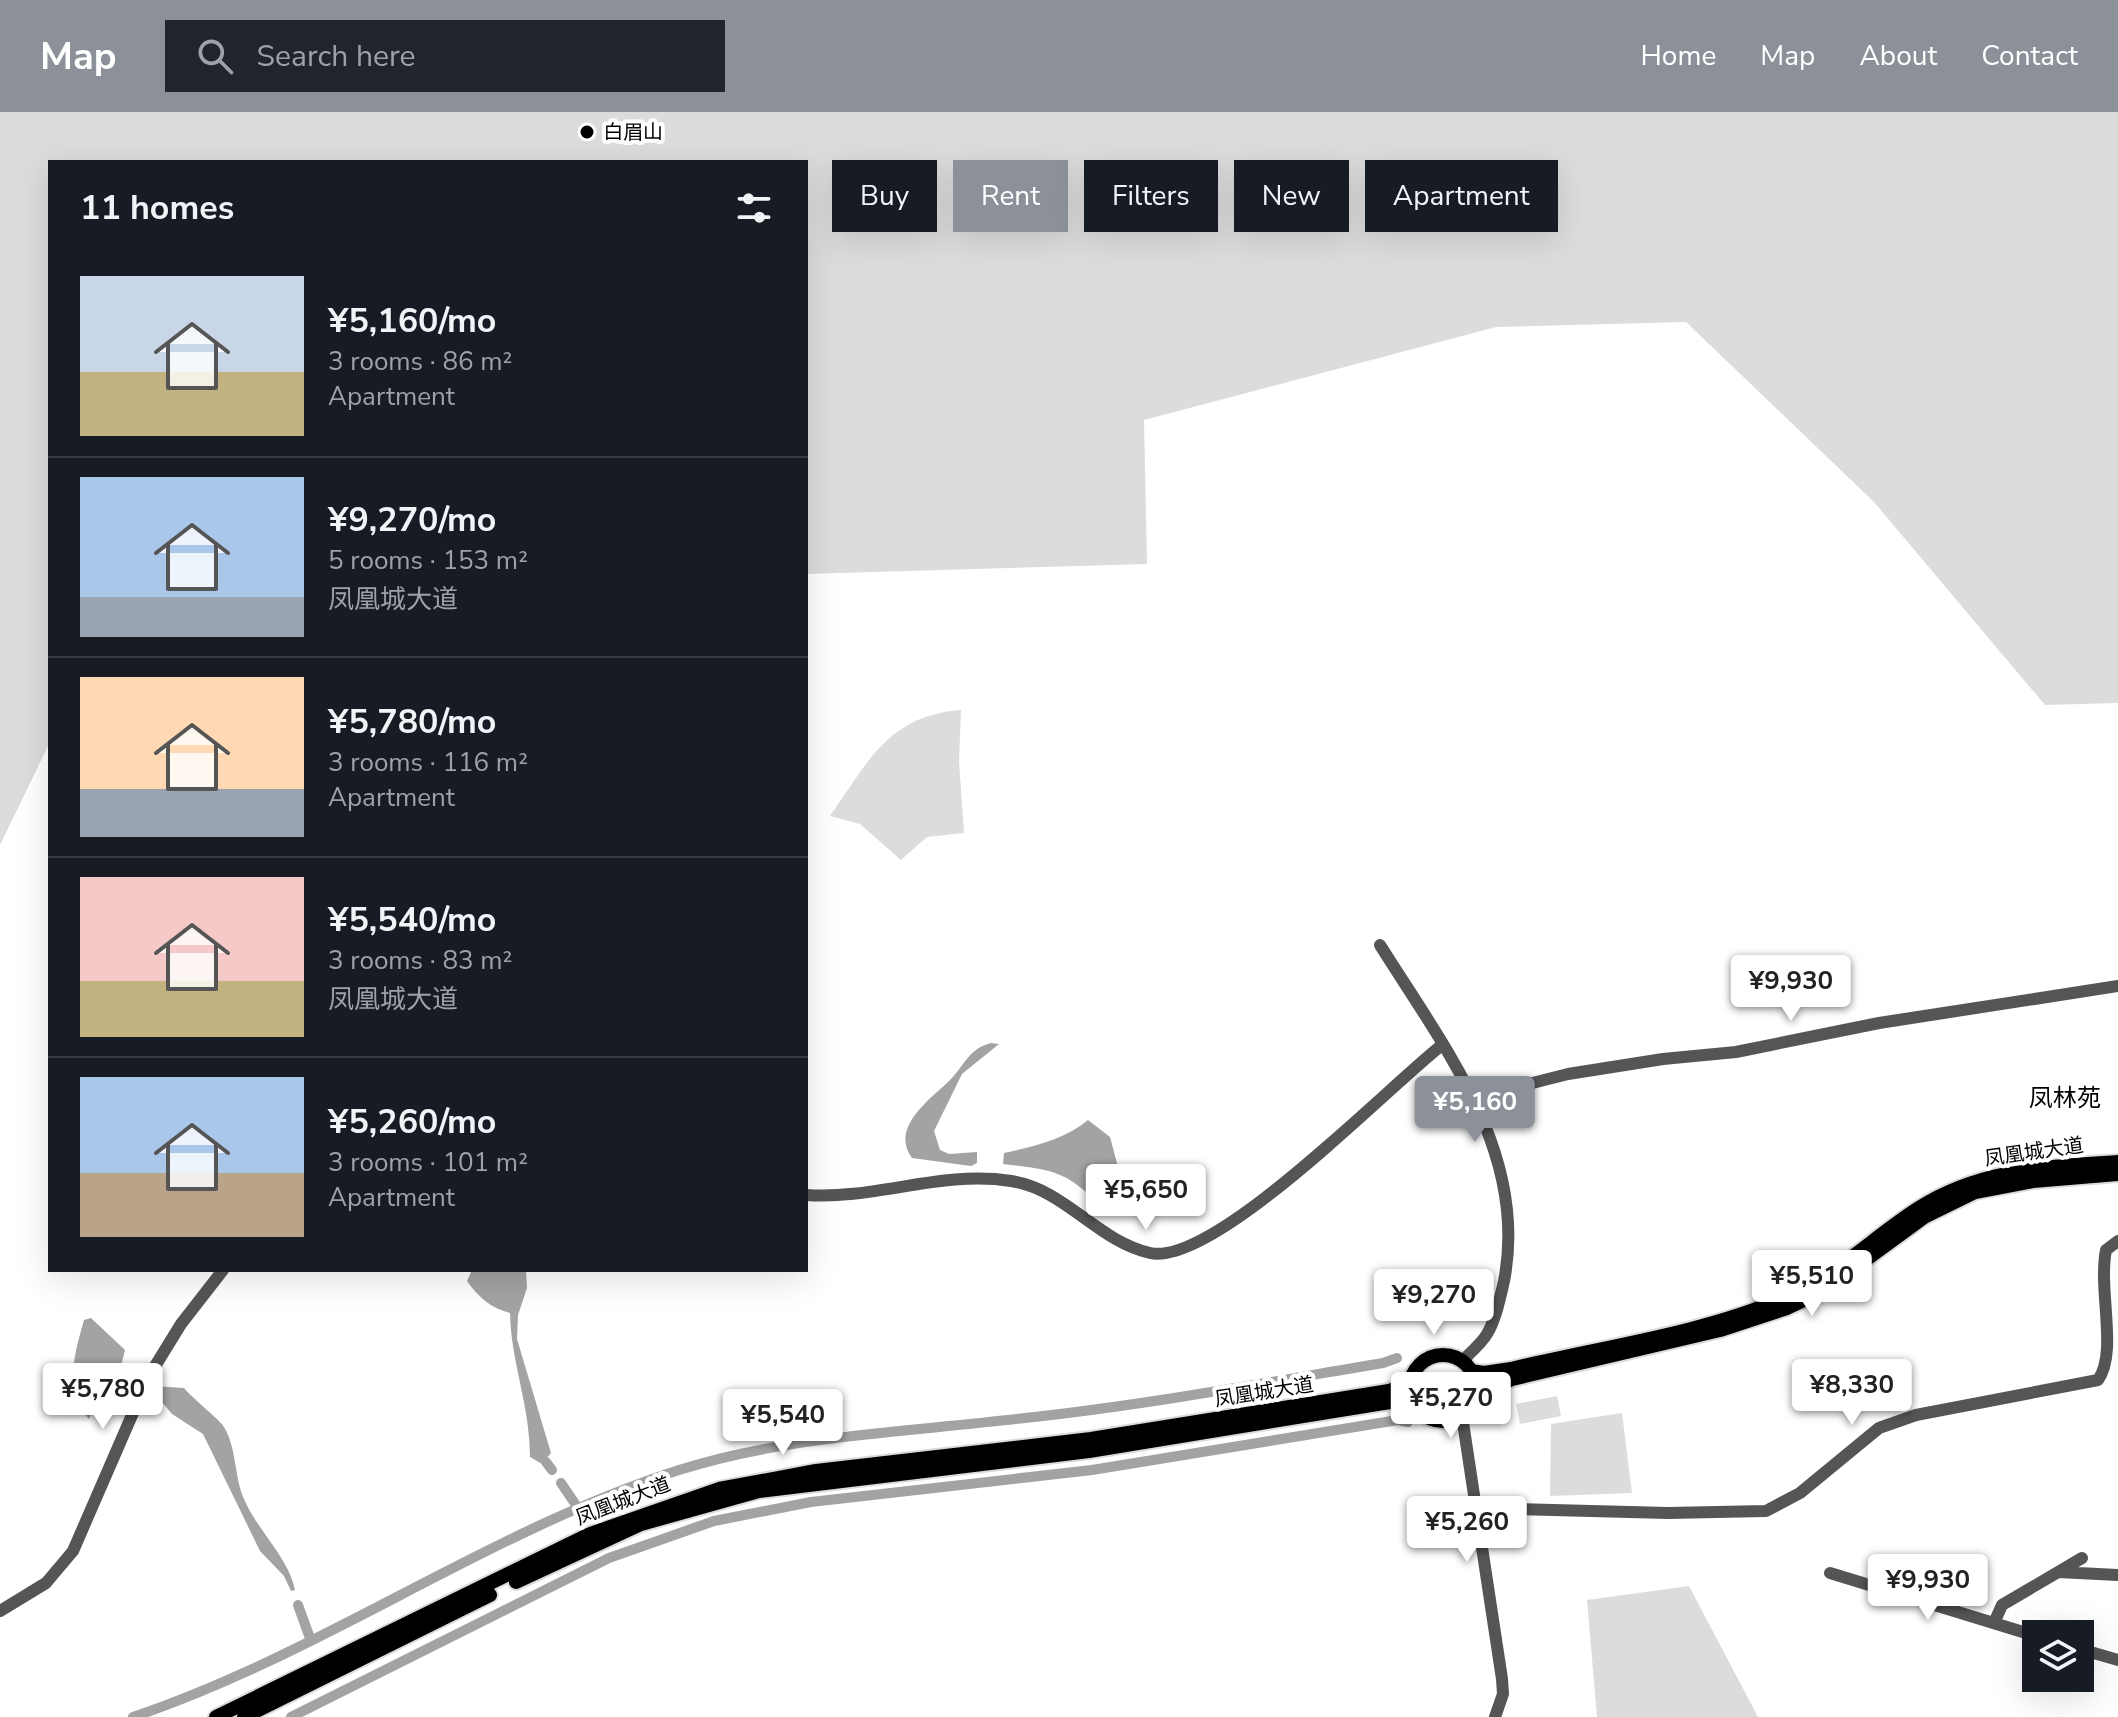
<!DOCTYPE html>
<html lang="en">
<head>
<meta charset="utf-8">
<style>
	:root { --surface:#171b24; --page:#20242c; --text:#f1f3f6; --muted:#9ea1a6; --line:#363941; --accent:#8c9099 }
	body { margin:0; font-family:"Nunito Sans","Noto Sans SC",sans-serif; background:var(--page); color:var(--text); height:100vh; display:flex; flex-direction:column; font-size:30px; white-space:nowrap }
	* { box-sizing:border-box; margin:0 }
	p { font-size:26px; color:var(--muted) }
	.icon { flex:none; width:44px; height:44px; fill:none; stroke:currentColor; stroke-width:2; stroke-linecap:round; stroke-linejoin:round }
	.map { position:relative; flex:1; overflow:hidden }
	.sheet { position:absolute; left:48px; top:48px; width:760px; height:1112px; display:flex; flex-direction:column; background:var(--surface); border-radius:0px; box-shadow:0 8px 32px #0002 }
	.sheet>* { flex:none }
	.guide { position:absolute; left:832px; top:48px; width:760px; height:72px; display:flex; gap:16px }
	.fabs { position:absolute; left:2022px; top:1508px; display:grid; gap:16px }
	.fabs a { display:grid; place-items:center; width:72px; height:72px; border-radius:0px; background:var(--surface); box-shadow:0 8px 32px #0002; font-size:40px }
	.price { position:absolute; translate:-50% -68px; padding:0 18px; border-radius:8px; background:#fff; color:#222; font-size:26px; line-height:52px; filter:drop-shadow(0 2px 4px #0008) }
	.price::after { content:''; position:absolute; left:50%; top:48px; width:24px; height:18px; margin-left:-12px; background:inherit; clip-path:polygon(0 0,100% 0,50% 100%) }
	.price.selected { background:var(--accent); color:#fff }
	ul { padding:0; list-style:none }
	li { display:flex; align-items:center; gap:24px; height:200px; padding:0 32px }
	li+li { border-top:2px solid var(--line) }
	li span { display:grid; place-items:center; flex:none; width:224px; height:160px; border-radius:0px; color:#555 }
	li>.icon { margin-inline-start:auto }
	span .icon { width:96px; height:96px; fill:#fffc; stroke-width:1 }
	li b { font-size:34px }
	h2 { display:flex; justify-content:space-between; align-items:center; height:96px; padding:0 32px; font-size:34px }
	.chip { padding:0 28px; border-radius:0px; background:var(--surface); box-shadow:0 8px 32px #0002; font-size:28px; line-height:72px }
	.chip.selected { background:var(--accent); color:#fff }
	header { display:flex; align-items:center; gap:48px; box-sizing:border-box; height:112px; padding:0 40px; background:var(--accent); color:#fff }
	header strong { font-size:38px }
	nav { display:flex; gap:44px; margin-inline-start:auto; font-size:28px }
	.search { width:560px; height:72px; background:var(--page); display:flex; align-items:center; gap:20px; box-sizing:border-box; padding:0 28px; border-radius:0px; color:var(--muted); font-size:30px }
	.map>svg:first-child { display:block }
</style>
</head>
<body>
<header>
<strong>Map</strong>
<div class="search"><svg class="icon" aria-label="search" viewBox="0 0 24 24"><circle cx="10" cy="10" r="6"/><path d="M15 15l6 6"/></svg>Search here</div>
<nav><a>Home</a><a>Map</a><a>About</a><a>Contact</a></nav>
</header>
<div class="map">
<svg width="2118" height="1605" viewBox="0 0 2118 1605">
	<rect width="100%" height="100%" fill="#fff"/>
	<!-- green -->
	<path fill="#dcdcdc" d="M0,0h2118v591l-73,2 -171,-203 -188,-180 -190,5 -352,93 3,144 -341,10v-412h-756v580l-50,103z
		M961,598l-2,51 5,72 -37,4 -26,23 -41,-36 -30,-8c38,-54 59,-101 131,-106z
		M1557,1284l4,20 -41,8 -4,-20z
		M1622,1301l10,80 -82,3 1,-72z
		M1689,1474l69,131h-161l-10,-117z"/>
	<!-- water -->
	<path fill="#a3a3a3" d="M991,931l8,1 -37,30 -28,57 6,19 9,4 28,-2v11l-6,3 -59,-8c-23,-31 20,-60 38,-78 15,-15 18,-31 41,-37z
		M1088,1008l22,17 15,56 -10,20c-17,-8 -27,-21 -42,-31 -20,-14 -46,-15 -70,-18l1,-11c28,-6 62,-14 84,-33z
		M472,1158h54l1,18 -9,27 -1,24 34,114 -9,11 -12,-7c0,-52 -19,-94 -20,-144 -19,-5 -32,-16 -43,-32z
		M91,1206l34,32 -3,12 -18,23 -15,34c-26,-29 -14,-67 -5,-99z
		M154,1274l30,2c9,11 35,31 40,39 13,22 10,49 20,72 13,31 45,59 51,91l-4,1 -7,-15 -24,-25 -57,-117 -31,-20 -16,-19z"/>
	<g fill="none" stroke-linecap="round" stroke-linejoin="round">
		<!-- canal -->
		<path stroke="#a3a3a3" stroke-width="10" d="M546,1350l6,8
			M561,1371l17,25
			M298,1493l13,36
			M133,1605c190,-64 355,-186 546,-247 111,-35 231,-38 346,-52 120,-13 239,-35 358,-55l14,-5
			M291,1605l318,-159 105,-37 97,-19 281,-32 306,-50 10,2"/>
		<defs>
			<path id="major" d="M1410 1276a33 33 0 1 1 66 0a33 33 0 1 1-66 0Z
				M1471,1259l13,2 27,-4c86,-21 190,-35 271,-70 52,-21 90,-61 137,-91 61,-39 129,-41 199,-46
				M1475,1284l37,-17 208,-49 67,-22 36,-17 101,-74 51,-25 58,-11 85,-7
				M516,1470l125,-58 118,-33 330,-40 307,-50 18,3
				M216,1605l374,-183 129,-45 97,-18 275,-32 298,-48 22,-8
				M244,1605l246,-122"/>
		</defs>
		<!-- major casing -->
		<use href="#major" stroke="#dbdbdb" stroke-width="18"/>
		<!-- minor -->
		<path stroke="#555" stroke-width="12" d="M1380,833c64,102 149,209 124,336 -4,17 -8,38 -17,53 -6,10 -17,19 -25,27
			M1473,986l95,-24 95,-15 73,-7 143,-29 239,-37
			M806,1083c69,5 135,-25 205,-14 54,8 86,60 139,72 64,14 238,-166 292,-208
			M1462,1304l40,263 1,15 -8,23
			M1476,1396l192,5 98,-2 34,-18 79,-65 37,-13 182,-35c20,-28 0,-89 8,-130l12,-9
			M2058,1460l60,3
			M1830,1461l206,63
			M0,1499l46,-28 27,-32 76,-175 32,-52 42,-54
			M1994,1511l8,-18 80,-47
			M2080,1537l38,11"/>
		<!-- major -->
		<use href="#major" stroke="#000" stroke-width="14"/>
	</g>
	<!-- markers -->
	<circle fill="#000" stroke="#fff" stroke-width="3" cx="587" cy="20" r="8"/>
	<g text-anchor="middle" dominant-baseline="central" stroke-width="8" stroke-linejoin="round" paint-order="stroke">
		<!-- poi labels -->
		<g font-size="20" fill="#000" stroke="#fff" text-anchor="start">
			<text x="603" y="20">白眉山</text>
		</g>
		<!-- street labels -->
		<g font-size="20" fill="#000" stroke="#fff">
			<text transform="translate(2034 1040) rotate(-8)">凤凰城大道</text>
			<text transform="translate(1264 1280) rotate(-9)">凤凰城大道</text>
			<text transform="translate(623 1389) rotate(-21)">凤凰城大道</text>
		</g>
		<!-- quarter labels -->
		<g font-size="24" fill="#000" stroke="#fff">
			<text x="2065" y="986">凤林苑</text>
		</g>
	</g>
</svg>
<div class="fabs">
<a><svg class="icon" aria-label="layers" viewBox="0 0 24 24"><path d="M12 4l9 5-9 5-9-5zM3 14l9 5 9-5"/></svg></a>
</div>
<b class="price" style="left:1791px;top:911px">¥9,930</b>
<b class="price selected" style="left:1475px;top:1032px">¥5,160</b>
<b class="price" style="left:1146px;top:1120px">¥5,650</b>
<b class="price" style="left:1812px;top:1206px">¥5,510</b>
<b class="price" style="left:1434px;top:1225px">¥9,270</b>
<b class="price" style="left:1852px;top:1315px">¥8,330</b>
<b class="price" style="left:103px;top:1319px">¥5,780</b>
<b class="price" style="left:1451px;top:1328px">¥5,270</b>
<b class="price" style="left:783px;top:1345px">¥5,540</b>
<b class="price" style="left:1467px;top:1452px">¥5,260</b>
<b class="price" style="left:1928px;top:1510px">¥9,930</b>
<div class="guide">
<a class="chip">Buy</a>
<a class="chip selected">Rent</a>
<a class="chip">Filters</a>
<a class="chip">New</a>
<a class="chip">Apartment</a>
</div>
<section class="sheet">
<h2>11 homes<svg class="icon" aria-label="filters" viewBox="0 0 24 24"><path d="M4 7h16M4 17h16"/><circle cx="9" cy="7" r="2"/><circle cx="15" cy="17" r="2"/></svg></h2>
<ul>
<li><span style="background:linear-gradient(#c9d6e8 60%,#c2b280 0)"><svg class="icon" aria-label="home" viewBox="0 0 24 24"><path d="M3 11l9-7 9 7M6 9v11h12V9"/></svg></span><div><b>¥5,160/mo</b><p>3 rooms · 86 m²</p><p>Apartment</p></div></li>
<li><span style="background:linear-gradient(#a9c7e8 75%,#9aa5b1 0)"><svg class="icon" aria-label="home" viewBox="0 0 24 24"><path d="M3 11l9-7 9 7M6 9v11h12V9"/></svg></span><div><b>¥9,270/mo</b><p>5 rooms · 153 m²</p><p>凤凰城大道</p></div></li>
<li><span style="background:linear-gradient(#ffd9b3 70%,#9aa5b1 0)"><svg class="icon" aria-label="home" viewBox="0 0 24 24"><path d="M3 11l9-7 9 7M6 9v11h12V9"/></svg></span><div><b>¥5,780/mo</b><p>3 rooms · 116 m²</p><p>Apartment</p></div></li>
<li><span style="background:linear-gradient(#f6c9c9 65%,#c2b280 0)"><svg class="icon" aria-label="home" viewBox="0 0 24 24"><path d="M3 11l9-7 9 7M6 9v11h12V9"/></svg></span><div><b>¥5,540/mo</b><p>3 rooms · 83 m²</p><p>凤凰城大道</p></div></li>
<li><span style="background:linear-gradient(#a9c7e8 60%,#b9a48a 0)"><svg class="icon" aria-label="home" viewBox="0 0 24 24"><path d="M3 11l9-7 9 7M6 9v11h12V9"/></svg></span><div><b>¥5,260/mo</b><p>3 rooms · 101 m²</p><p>Apartment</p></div></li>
</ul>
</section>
</div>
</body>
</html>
